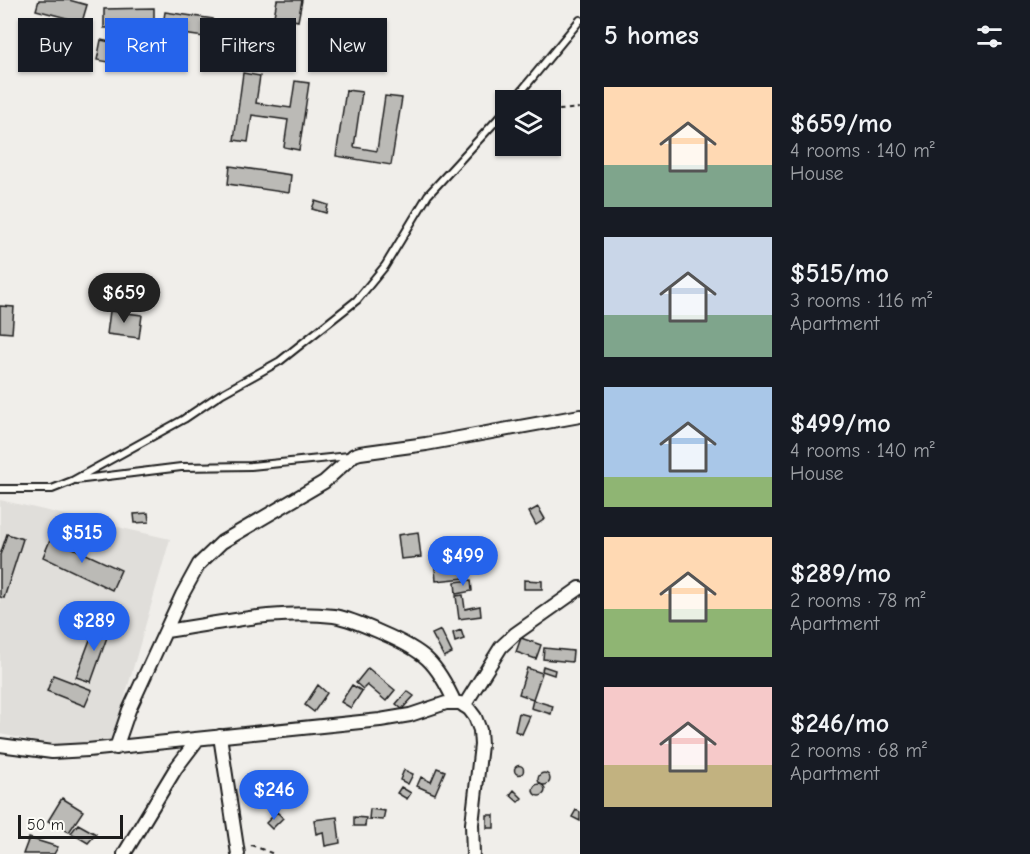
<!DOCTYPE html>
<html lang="en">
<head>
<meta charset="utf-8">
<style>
	:root { --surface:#171b24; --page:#20242c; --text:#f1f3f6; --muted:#9ea1a6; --accent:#2563eb }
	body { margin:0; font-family:"Comic Neue",sans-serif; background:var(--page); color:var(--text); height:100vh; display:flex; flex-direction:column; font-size:22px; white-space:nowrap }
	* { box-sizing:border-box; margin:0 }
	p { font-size:20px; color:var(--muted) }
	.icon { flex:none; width:33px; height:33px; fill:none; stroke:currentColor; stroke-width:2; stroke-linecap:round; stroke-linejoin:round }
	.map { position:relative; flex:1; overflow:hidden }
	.panel { display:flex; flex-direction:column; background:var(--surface); width:450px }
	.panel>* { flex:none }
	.guide { position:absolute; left:18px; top:18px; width:471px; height:54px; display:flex; gap:12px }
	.fabs { position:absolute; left:495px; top:90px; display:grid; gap:12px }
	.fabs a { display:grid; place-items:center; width:66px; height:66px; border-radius:0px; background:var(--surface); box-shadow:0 2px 4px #0004; font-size:30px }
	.scale { position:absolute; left:18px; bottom:15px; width:105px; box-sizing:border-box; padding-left:6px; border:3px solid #1c1c1c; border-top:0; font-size:16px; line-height:21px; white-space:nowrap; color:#1c1c1c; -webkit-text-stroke:4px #fdfcf7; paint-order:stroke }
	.price { position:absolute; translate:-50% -51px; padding:0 14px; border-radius:21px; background:var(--accent); color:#fff; font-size:20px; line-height:39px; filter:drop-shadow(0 2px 3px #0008) }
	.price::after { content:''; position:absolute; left:50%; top:36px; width:18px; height:14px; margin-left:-9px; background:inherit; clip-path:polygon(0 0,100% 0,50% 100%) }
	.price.current { background:#222; color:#fff }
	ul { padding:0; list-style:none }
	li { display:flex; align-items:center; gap:18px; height:150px; padding:0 24px }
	li span { display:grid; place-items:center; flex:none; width:168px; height:120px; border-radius:0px; color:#555 }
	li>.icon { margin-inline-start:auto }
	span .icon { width:72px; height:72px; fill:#fffc; stroke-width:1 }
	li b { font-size:26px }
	h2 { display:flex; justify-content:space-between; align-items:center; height:72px; padding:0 24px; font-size:26px }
	.tag { padding:0 21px; border-radius:0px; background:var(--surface); box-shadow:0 2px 4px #0004; font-size:21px; line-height:54px }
	.tag.current { background:var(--accent); color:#fff }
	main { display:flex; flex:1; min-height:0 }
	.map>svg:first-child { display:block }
</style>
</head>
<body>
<main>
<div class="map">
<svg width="580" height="854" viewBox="0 0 580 854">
	<rect width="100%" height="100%" fill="#f0eeea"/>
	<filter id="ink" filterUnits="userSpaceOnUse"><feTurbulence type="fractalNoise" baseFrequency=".0167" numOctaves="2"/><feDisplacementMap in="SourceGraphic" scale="12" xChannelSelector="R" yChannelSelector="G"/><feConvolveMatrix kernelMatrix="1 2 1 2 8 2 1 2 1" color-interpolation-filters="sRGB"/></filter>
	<g filter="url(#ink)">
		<!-- built -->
		<path fill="#e0deda" d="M0,500l170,39 -62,217 -108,-22z"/>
		<!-- building -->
		<path fill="#bbbab6" stroke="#1c1c1c" stroke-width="1.5" d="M39,0h30l18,5 -5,17 -46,-12z
			M277,0h25l-4,21 -24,-5z
			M154,8v19l-50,1v-19z
			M165,12l48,7 -2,19 -49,-7z
			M34,29l53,10 -4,20 -52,-10z
			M101,40l28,6 -3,19 -29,-5z
			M243,73l17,3 -4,27 35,5 4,-27 14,2 -10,67 -15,-3 4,-27 -36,-5 -4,27 -14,-2z
			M346,90l16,2 -8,55 23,4 8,-55 17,2 -11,67 -55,-9z
			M230,166l61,9 -2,18 -61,-9z
			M315,201l13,4 -2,8 -14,-4z
			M0,306l14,1 -2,26 -12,-1z
			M110,311l32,4 -3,23 -32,-4z
			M538,507l7,12 -9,6 -7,-13z
			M148,513l1,9 -14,1 -1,-9z
			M418,532l3,25 -20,2 -3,-24z
			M7,534l16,5 -19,59 -4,-1v-42z
			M51,538l70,32 -9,20 -69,-33z
			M446,545l2,22 16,-1 1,12 -29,3 -3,-35z
			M471,580l1,11 -16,3 -1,-12z
			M524,580l18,1v8h-18z
			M463,595l2,14 15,-3 1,10 -22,3 -3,-23z
			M97,621l14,5 -20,56 -15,-5z
			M441,630l11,23 -8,4 -12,-23z
			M461,630l3,9 -9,3 -2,-9z
			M521,638l20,7 -5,14 -20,-7z
			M544,648l29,3 -1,11 -29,-3z
			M543,666l12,4 -1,5 -12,-4z
			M368,668l27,22 -9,11 -19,-16 -4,4 -7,-6z
			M527,668l15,5 -9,26 -14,-5z
			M53,675l39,15 -7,16 -38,-15z
			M318,685l9,8 -13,19 -9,-7z
			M352,685l10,6 -11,17 -10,-6z
			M407,691l7,5 -12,13 -6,-5z
			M533,700l20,6 -2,8 -20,-6z
			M519,713l11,3 -8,18 -7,-3z
			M514.5 770a4.5 4.5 0 1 1 9 0a4.5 4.5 0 1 1-9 0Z
			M437,768l8,3 -10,23 -18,-8 4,-9 10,5z
			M404,770l9,4 -5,10 -8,-4z
			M538 779a6 6 0 1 1 12 0a6 6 0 1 1-12 0Z
			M533 790a6 6 0 1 1 12 0a6 6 0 1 1-12 0Z
			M401,787l10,6 -4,6 -10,-6z
			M514,790l8,8 -4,4 -8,-7z
			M62,798l21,13 -14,21 -21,-11z
			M370,809l15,2 -2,9 -14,-1z
			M576,810l4,2v9l-8,-4z
			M277,812l6,6 -11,11 -6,-6z
			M487,815h7v13h-7z
			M337,817l3,26 -15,3 -2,-14 -7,2 -2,-14z
			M354,817l12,1 -1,8h-11z
			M78,824l18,10 -8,9 -17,-10z
			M29,838l29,9 -4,7h-31z"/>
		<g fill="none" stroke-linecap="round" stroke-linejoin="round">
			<defs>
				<path id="service" d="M514,100l66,-80
					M76,480l105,-13 70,-1 98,-10
					M0,489h52l20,-8 112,-62 37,-25 59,-33 77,-61 28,-34 43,-71 78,-85"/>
				<path id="minor" d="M166,631c55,-8 113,-22 168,-15 17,3 32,10 48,17 42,18 54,28 73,70
					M464,706l37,-59 14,-13 65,-46
					M220,736l18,118
					M0,745l52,7 36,-2 292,-30 30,-5 36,-12h14l9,6 6,8 5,13 1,15 -9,79 1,30
					M116,748l13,-38 53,-115 17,-31 23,-22 102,-60 30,-27 6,-2 66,-9 154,-28
					M124,854l52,-86 22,-29"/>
			</defs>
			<!-- service casing -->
			<use href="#service" stroke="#1c1c1c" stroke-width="10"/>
			<!-- minor casing -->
			<use href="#minor" stroke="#1c1c1c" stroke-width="16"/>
			<!-- path -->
			<path stroke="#1c1c1c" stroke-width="2" stroke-dasharray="4.5 4.5" stroke-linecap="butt" d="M550,111l30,-3
				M251,845l23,9"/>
			<!-- service -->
			<use href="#service" stroke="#fdfcf7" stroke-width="6"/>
			<!-- minor -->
			<use href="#minor" stroke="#fdfcf7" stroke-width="12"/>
		</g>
	</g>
</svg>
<div class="fabs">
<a><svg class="icon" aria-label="layers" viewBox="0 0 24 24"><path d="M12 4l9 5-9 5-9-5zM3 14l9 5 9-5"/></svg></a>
</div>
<div class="scale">50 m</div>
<b class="price current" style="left:124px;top:324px">$659</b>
<b class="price" style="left:82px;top:564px">$515</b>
<b class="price" style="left:463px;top:587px">$499</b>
<b class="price" style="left:94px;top:652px">$289</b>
<b class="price" style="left:274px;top:821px">$246</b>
<div class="guide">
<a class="tag">Buy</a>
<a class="tag current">Rent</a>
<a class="tag">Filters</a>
<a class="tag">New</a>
</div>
</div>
<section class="panel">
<h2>5 homes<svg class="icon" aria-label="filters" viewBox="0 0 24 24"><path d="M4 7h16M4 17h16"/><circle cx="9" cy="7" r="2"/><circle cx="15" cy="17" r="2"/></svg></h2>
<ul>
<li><span style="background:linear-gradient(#ffd9b3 65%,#7fa58c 0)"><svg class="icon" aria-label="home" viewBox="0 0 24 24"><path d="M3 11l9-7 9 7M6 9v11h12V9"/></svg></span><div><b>$659/mo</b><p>4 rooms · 140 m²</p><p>House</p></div></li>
<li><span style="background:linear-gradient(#c9d6e8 65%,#7fa58c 0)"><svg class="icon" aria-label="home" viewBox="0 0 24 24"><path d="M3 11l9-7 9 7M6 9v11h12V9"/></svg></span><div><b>$515/mo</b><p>3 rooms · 116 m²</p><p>Apartment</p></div></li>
<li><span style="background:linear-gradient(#a9c7e8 75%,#8fb573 0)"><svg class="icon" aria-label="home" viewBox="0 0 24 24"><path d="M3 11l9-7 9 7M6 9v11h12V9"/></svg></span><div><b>$499/mo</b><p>4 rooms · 140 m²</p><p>House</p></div></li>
<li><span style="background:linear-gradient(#ffd9b3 60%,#8fb573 0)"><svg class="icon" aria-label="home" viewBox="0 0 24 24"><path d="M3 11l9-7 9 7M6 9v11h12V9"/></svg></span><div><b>$289/mo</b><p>2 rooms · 78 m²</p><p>Apartment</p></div></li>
<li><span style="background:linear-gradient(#f6c9c9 65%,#c2b280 0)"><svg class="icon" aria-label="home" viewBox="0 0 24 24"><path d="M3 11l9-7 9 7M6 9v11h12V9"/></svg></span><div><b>$246/mo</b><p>2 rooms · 68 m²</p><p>Apartment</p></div></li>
</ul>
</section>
</main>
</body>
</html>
